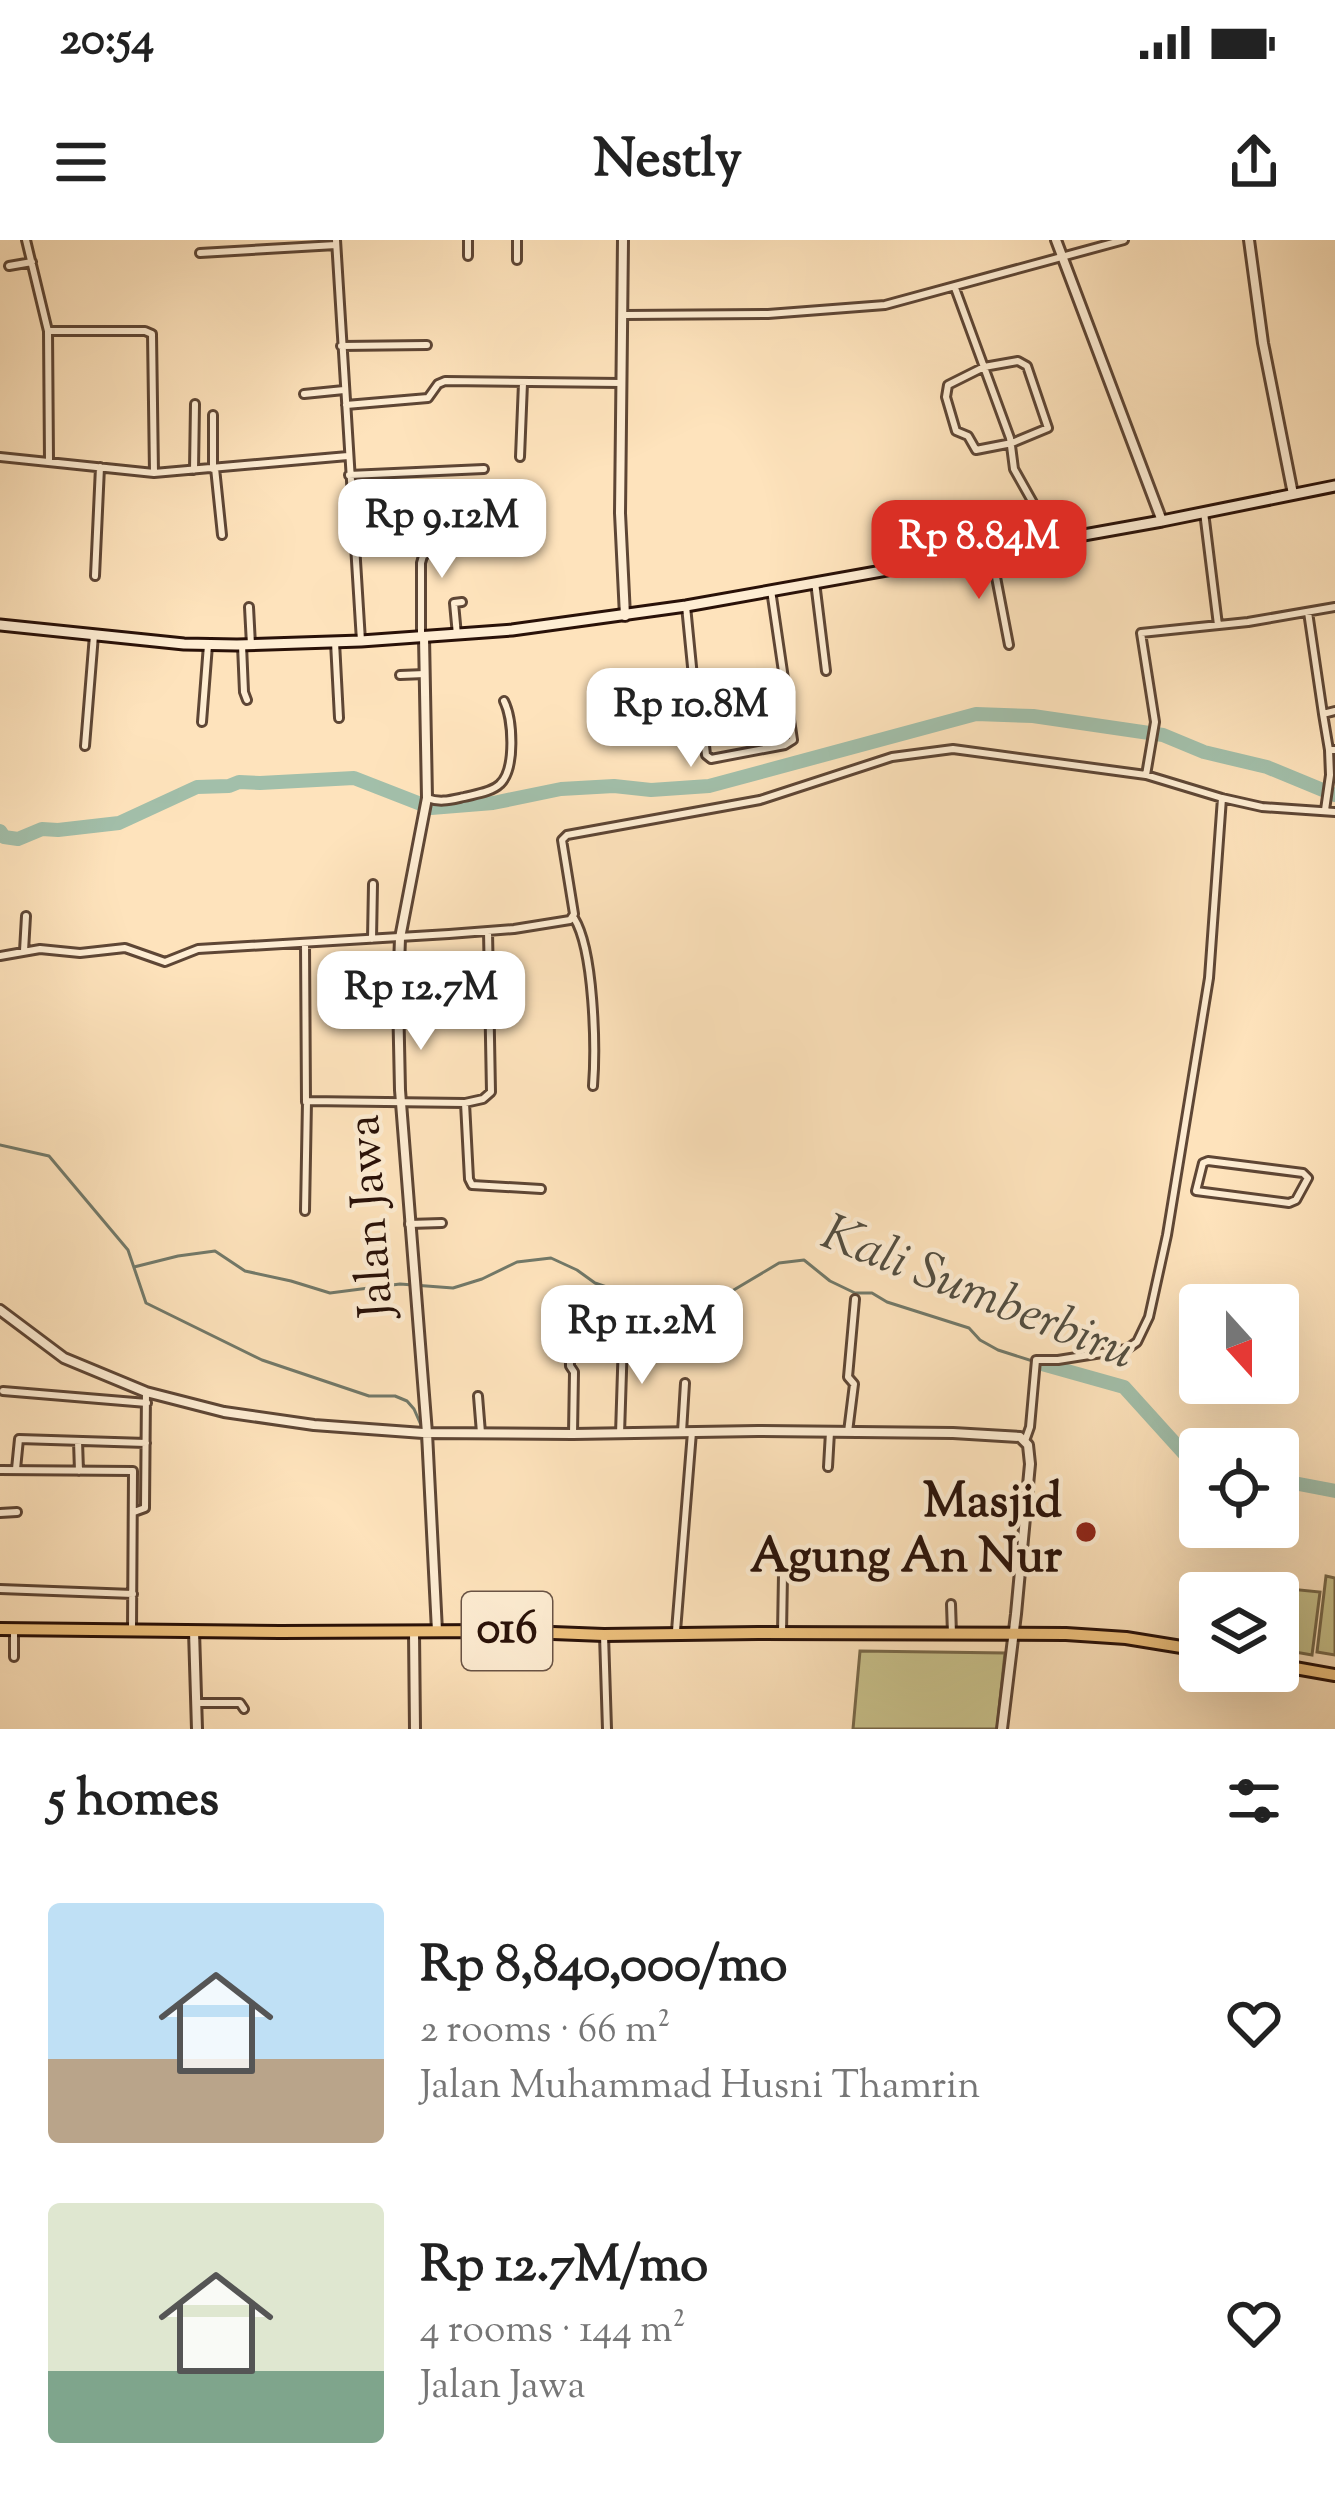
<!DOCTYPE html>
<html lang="en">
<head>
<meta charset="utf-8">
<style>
	:root { --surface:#fff; --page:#f2f2f2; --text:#222; --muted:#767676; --accent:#d93025 }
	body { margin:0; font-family:"Sorts Mill Goudy",serif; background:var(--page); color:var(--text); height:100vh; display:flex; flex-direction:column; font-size:45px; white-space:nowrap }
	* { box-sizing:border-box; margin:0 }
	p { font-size:39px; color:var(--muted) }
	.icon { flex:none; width:66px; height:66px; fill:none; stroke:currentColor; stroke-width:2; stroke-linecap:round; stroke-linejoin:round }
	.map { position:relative; height:1489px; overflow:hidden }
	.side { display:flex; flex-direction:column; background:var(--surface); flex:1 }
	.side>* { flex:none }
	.needle { width:78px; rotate:159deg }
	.controls { position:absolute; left:1179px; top:1044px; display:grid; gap:24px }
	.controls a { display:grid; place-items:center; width:120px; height:120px; border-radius:12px; background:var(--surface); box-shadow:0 12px 48px #0002; font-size:60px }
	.price { position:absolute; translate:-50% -102px; padding:0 27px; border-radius:24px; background:#fff; color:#222; font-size:39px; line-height:78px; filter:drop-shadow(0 3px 6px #0008) }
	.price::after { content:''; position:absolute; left:50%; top:72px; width:36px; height:27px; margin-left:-18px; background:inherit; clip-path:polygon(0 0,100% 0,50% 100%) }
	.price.current { background:var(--accent); color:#fff }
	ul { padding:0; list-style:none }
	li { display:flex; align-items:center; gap:36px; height:300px; padding:0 48px }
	li span { display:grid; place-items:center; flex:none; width:336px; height:240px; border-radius:12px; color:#555 }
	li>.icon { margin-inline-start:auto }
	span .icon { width:144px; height:144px; fill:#fffc; stroke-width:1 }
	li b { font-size:51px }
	h2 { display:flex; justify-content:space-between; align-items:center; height:144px; padding:0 48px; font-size:51px }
	.status { display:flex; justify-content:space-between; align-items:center; height:84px; padding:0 60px; background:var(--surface); direction:ltr }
	.status svg { height:33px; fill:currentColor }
	header { display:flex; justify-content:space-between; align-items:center; height:156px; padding:0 48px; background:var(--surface); font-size:54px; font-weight:700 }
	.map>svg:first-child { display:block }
</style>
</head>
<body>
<div class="status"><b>20:54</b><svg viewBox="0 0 49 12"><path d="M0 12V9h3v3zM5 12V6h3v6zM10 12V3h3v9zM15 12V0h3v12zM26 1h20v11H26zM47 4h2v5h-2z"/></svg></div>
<header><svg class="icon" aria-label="menu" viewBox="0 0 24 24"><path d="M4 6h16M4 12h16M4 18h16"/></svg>Nestly<svg class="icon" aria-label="share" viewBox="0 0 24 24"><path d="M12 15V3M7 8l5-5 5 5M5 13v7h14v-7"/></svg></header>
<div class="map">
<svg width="1335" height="1489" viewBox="0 0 1335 1489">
	<rect width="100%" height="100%" fill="#fee3bc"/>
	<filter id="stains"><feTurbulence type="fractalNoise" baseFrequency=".00167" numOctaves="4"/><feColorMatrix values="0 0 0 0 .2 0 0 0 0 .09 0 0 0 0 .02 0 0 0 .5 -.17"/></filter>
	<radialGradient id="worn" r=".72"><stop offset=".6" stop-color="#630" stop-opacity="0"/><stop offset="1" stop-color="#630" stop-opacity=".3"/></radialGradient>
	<!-- green -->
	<path fill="#c8c18b" stroke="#78694a" stroke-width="3" d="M1326,1336l9,2v77l-18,-3z
		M1211,1341l109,11 -8,63 -34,-6v-56h-68z
		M860,1411l145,2 -8,76h-144z"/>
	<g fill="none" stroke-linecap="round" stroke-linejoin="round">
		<!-- stream -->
		<path stroke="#727969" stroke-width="3" d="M0,905l49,11 79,94 18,53 116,57 107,36h26l12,5 7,8 7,16 2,26 9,173
			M134,1027l44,-11 37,-5 30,20 46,10 39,12 70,-9 53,4 29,-9 35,-17 34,-4 26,12 18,13 32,11 37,22 68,-25 47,-28 25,-3 26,21 25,12h17l15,9 82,26 11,12 18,10 44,14"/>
		<!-- river -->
		<path stroke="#a2bfaa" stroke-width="14" d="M0,591l4,6 14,2 24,-10 16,1 61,-7 78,-36 32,-1 10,-4 21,1 94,-5 77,30 62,-5 68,-14 53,-3 37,4 58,-4 267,-72 57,2 130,19 41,17 63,15 68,28
			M1042,1124l82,23 76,84
			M1278,1240l57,11"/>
		<defs>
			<path id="minor" d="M26,0l22,91 1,130
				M336,0l25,401
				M200,13l136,-8
				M468,16v-16
				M517,20v-20
				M9,26l23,-4
				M955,48l55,150 4,31 40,71
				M624,75l144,-1 117,-9 239,-65
				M48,91h97l7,3 2,139
				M341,106l86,-1
				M1018,121l9,5 21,62 -36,15 -36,7 -8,-14 -12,-5 -10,-34 2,-12 36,-18z
				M304,154l40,-4
				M346,165l82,-7 10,-14 7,-3 176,2
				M213,175v54
				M0,217l154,16 194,-17
				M520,217l3,-74
				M215,228l7,67
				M194,230l1,-66
				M349,235l135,-6
				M1204,272l14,113
				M991,311l18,94
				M95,336l5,-109
				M815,342l11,89
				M686,366l10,101 6,11 4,37 5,4 74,-14 8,-5 -22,-150
				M249,367l2,38
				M1308,372l15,102 12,-3
				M457,395l-3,-32 8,-1
				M421,397v-74l2,-7 12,-8 -2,-14
				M335,402l4,76
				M242,405l2,47 3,8
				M400,435l25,-1
				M1323,474l6,36h6
				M202,482l6,-77
				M85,506l9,-111
				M1146,535l9,-53 -14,-89 107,-11 87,-15
				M427,558c13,5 23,2 37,-1 12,-3 28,-5 36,-13 16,-15 13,-65 4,-83
				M1325,570l5,-35 -1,-25
				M574,678c20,32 22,129 19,168
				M372,699l1,-55
				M305,703l1,159
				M24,711l2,-35
				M0,716l40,-7 40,4 45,-5 40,14 33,-13 251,-15 65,-5 56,-9 4,-6 -12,-74 5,-5 193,-35 132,-43 61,-8 193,26 76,23 40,9 73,5
				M465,863l4,76 3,6 69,4
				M1208,921l95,12 5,5 -12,22 -7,3 -93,-12 7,-28z
				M305,971l2,-110 158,2 18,-4 8,-7 -3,-161
				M409,984l33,-1
				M569,1072l1,54 4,6 -1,62
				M3,1151l144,12
				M478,1156l3,37
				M682,1192l3,-49
				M848,1192l6,-48 -6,-7 7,-78
				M620,1194l3,-94
				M78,1201l1,30
				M1025,1201l5,-14 6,-67h22l69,-11 10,-7 12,-25 18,-82 42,-257 13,-180
				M828,1227l2,-35
				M16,1229l3,-30 127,4
				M0,1230l133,1 -1,159
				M134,1272l11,-4 1,-116
				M0,1273l17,-1
				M0,1349l133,5
				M951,1364l1,30
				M14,1389v28
				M676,1391l16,-199
				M782,1393l1,-59
				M604,1395l3,94
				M196,1463h44l4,6"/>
			<path id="tertiary" d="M623,0l-3,273 5,103
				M1056,0l106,281
				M1249,0l14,103 30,151
				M424,397l3,161 -27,140 -2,58 2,94 27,343 10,198
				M0,1070l64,48 82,34 78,20 90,13 109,8 150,1 185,-3 195,2 67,4 8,8 2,19 -14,150 -14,115
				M194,1391l3,98
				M414,1392l1,97"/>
			<path id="secondary" d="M0,385l184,19 53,1 124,-4 151,-11 174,-24 476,-85 173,-35"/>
			<path id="primary" d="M0,1389l280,3 219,-1 105,4 154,-2 308,1 60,4 74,12
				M1278,1425l57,10"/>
		</defs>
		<!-- minor casing -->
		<use href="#minor" stroke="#5e4635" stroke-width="12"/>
		<!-- tertiary casing -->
		<use href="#tertiary" stroke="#5e4635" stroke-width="14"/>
		<!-- secondary casing -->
		<use href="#secondary" stroke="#291108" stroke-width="15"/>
		<!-- primary casing -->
		<use href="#primary" stroke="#291108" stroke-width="16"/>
		<!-- minor -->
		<use href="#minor" stroke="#feedd3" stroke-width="6"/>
		<!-- tertiary -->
		<use href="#tertiary" stroke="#feedd3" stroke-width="8"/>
		<!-- secondary -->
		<use href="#secondary" stroke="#feedd3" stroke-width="9"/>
		<!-- primary -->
		<use href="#primary" stroke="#efc27e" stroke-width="10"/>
	</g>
	<!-- markers -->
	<circle fill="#8f2418" stroke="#feedd3" stroke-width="4.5" cx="1086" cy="1292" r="12"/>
	<g text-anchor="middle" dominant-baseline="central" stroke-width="9" stroke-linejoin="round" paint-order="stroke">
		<!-- shield labels -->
		<rect fill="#feedd3" stroke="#695345" stroke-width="3" x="462" y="1352" width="90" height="78" rx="9"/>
		<g font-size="45" font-weight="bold" fill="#291108">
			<text x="507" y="1391">016</text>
		</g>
		<!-- street labels -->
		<g font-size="48" fill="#291108" stroke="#feedd3">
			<text transform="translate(373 976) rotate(-94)">Jalan Jawa</text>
		</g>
		<!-- poi labels -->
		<g font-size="48" font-weight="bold" fill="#291108" stroke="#feedd3" text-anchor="end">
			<text x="1062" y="1264">Masjid<tspan x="1062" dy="55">Agung An Nur</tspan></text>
		</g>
		<!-- water labels -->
		<g font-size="51" font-style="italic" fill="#534e41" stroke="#feedd3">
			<text transform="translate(977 1055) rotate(22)">Kali Sumberbiru</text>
		</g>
	</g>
	<rect width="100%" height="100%" filter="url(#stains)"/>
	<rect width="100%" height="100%" fill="url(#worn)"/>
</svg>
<div class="controls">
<a><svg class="needle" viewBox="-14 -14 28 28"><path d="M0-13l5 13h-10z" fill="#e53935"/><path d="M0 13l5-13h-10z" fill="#767676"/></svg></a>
<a><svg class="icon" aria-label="locate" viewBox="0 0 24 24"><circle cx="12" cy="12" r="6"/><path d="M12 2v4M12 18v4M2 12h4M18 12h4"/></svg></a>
<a><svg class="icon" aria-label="layers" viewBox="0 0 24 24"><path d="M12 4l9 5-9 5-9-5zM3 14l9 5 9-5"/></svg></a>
</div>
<b class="price" style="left:442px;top:341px">Rp 9.12M</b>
<b class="price current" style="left:979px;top:362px">Rp 8.84M</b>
<b class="price" style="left:691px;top:530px">Rp 10.8M</b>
<b class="price" style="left:421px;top:813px">Rp 12.7M</b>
<b class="price" style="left:642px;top:1147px">Rp 11.2M</b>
</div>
<section class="side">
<h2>5 homes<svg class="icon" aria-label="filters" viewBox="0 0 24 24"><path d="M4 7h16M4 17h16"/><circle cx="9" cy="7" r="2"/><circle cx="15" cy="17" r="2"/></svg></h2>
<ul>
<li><span style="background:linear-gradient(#bfe0f5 65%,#b9a48a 0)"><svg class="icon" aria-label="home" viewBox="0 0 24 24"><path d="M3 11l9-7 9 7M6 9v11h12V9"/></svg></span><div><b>Rp 8,840,000/mo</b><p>2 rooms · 66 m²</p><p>Jalan Muhammad Husni Thamrin</p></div><svg class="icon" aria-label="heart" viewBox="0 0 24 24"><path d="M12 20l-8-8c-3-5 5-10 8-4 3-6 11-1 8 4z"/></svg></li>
<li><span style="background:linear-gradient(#dfe7d0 70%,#7fa58c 0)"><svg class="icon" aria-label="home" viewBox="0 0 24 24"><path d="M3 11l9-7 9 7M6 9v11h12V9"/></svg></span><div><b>Rp 12.7M/mo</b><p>4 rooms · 144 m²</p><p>Jalan Jawa</p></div><svg class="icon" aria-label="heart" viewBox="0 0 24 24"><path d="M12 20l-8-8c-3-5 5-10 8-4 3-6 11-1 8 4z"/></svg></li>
</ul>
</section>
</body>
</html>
